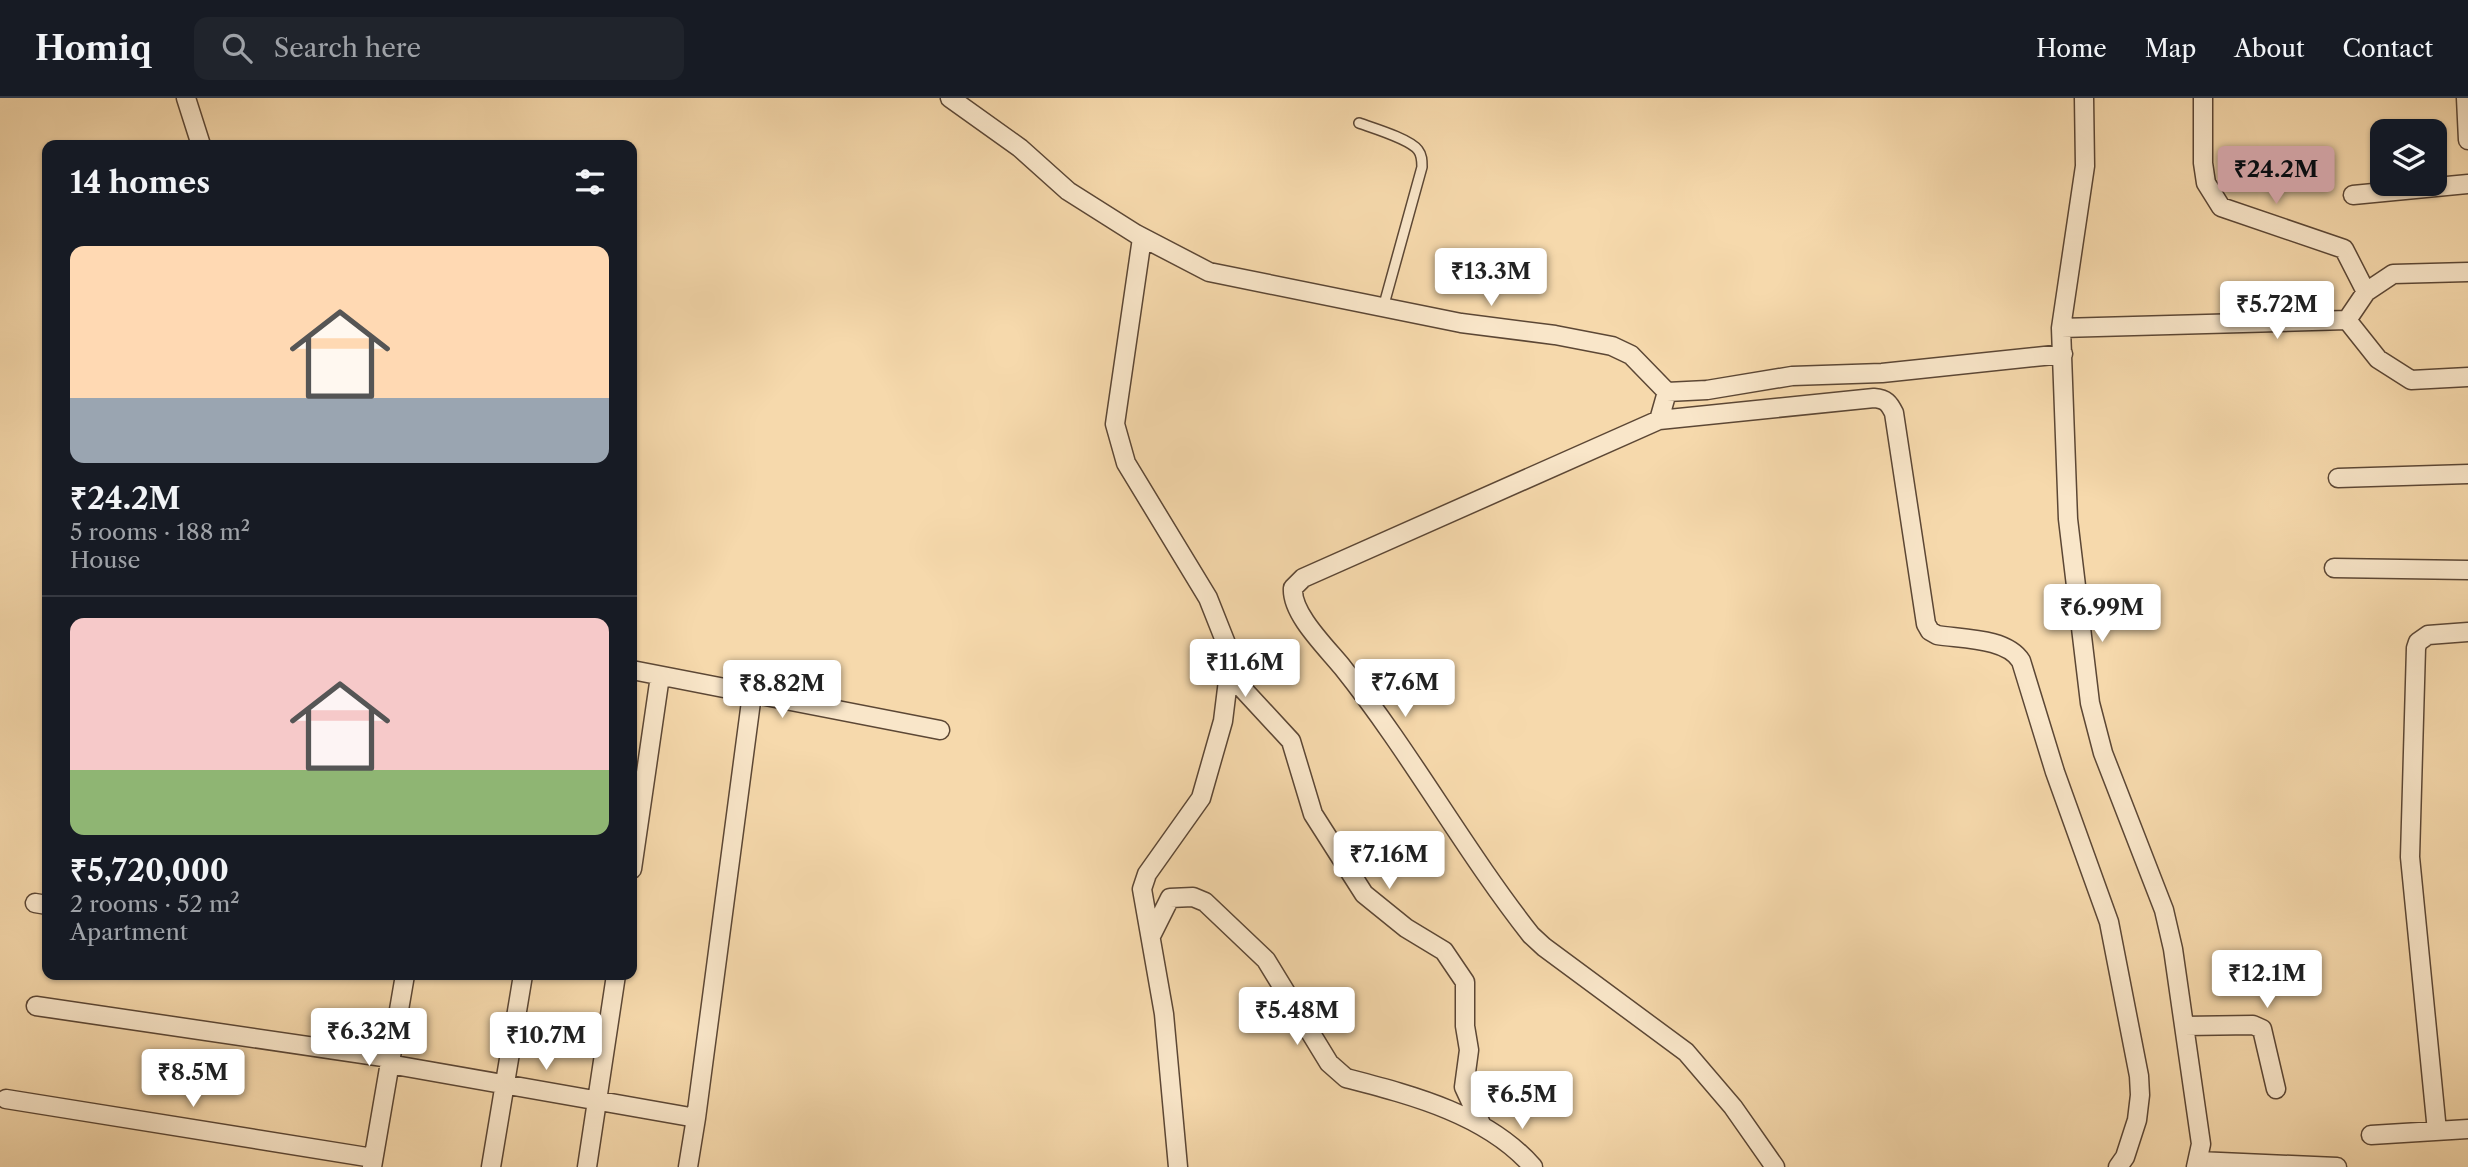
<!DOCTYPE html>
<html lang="en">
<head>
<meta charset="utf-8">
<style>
	:root { --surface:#171b24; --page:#20242c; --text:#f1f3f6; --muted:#9ea1a6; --line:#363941; --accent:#c59692 }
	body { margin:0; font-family:"Libre Caslon Text",serif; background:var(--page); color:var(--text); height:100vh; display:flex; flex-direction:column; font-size:26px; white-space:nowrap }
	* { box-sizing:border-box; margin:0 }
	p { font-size:23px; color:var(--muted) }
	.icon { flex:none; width:38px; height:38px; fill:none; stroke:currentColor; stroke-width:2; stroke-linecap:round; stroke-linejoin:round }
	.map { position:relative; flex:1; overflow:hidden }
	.side { position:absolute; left:42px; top:42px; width:595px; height:840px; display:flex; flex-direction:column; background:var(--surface); border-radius:14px; box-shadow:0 2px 5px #0004 }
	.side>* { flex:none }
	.buttons { position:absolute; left:2370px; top:21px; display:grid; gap:14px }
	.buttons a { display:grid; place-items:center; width:77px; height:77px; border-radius:14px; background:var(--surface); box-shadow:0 2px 5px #0004; font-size:35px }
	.price { position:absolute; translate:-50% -60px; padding:0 16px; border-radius:7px; background:#fff; color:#222; font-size:23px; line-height:46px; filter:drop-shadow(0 2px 4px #0008) }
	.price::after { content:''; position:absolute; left:50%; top:42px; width:21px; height:16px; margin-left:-10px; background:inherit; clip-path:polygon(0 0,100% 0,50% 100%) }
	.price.active { background:var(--accent); color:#111 }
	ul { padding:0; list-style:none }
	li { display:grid; align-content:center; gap:14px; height:371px; padding:0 28px }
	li+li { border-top:2px solid var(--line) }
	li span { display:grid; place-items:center; height:217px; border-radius:14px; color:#555 }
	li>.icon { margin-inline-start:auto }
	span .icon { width:126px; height:126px; fill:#fffc; stroke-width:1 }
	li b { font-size:30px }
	h2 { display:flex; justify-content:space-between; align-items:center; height:84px; padding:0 28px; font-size:30px }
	header { display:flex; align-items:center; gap:42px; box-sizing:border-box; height:98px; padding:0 35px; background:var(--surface); border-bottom:2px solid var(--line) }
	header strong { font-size:33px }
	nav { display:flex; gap:38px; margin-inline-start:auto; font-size:24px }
	.search { width:490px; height:63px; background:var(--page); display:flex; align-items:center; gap:18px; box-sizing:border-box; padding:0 24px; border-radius:14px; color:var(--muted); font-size:26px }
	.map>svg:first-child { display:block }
</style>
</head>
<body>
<header>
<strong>Homiq</strong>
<div class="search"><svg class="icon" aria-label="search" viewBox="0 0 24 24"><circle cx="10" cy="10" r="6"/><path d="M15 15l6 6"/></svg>Search here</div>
<nav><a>Home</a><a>Map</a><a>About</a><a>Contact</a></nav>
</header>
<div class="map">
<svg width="2468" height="1069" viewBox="0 0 2468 1069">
	<rect width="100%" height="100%" fill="#f6d9ac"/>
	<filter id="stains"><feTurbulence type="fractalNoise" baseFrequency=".00286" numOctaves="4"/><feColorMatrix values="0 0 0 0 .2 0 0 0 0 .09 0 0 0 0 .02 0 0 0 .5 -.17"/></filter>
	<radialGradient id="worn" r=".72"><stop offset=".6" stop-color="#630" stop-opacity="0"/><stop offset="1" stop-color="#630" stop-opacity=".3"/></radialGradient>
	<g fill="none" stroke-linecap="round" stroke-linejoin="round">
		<defs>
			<path id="lane" d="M1359,25c14,5 51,16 59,27 4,5 4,11 4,17l-39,141"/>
			<path id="street" d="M186,0l15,47
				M950,0l70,50 48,43 68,43 73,38 252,51 94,12 57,11 19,9 36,37 40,-2 85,-14 90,-3 181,-19
				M2084,0l1,68 -24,162 7,191 22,184 13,50 61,157 9,39 28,195 -5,23
				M2203,0v65l3,20 15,24 123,42 22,43
				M2466,0l2,42
				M2353,97l115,-11
				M1142,140l-27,186 11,39 82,135 23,58 -8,65 -22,77 -54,76 -5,15 22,125 14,153
				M2347,222l19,-28 27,-18 75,-2
				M2061,230l286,-8 31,39 33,21 57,-3
				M1667,294l-8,28 -356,158 -10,10c-2,26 34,60 50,80 68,85 121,182 188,267l13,12 142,105 47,55 42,60
				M1659,322l215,-22c12,1 15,5 20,15l32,211 4,7 7,4c25,4 70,3 84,26l34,111 54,150 30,154 1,19 -3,25 -12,37 -7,10
				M2338,380l130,-4
				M2334,470l134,2
				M632,572l308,60
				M1229,576l62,67 22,73 51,80 42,34 38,23 21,31v44l4,24 -5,37 18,39
				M632,771l28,-193
				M35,805l12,2
				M1151,838l19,-38 23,-1 12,5 61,58 63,103 17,15c65,17 141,36 187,89
				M36,908l354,52
				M2184,928l69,-1 9,4 14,60
				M389,966l307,54
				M6,1001l367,59
				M2437,1033l-27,-274 6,-209 2,-6 10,-7 40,-3
				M2371,1037l97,-6
				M2198,1063l139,6
				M372,1069l33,-192
				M491,1069l32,-192
				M587,1069l29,-192
				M688,1069l8,-49 56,-424"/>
		</defs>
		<!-- lane casing -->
		<use href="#lane" stroke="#5c4735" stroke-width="12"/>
		<!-- street casing -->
		<use href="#street" stroke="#5c4735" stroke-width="21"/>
		<!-- lane -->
		<use href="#lane" stroke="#f9e6c9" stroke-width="9"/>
		<!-- street -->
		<use href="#street" stroke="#f9e6c9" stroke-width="18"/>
	</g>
	<rect width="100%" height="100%" filter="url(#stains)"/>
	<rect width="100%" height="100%" fill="url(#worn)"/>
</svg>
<div class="buttons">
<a><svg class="icon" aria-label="layers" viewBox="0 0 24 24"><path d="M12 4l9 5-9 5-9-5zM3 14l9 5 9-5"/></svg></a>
</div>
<b class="price active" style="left:2276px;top:108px">₹24.2M</b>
<b class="price" style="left:1491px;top:210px">₹13.3M</b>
<b class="price" style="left:2277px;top:243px">₹5.72M</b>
<b class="price" style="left:2102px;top:546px">₹6.99M</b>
<b class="price" style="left:1245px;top:601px">₹11.6M</b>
<b class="price" style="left:1405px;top:621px">₹7.6M</b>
<b class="price" style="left:782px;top:622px">₹8.82M</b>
<b class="price" style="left:1389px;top:793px">₹7.16M</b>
<b class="price" style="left:2267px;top:912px">₹12.1M</b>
<b class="price" style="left:1297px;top:949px">₹5.48M</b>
<b class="price" style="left:369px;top:970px">₹6.32M</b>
<b class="price" style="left:546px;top:974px">₹10.7M</b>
<b class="price" style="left:193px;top:1011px">₹8.5M</b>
<b class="price" style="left:1522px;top:1033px">₹6.5M</b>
<section class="side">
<h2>14 homes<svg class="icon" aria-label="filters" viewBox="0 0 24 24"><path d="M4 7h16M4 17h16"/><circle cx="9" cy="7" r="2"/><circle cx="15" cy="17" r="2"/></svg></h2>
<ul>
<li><span style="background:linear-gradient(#ffd9b3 70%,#9aa5b1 0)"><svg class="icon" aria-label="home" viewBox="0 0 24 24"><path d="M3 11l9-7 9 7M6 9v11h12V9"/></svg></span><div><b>₹24.2M</b><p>5 rooms · 188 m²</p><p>House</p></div></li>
<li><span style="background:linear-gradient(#f6c9c9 70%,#8fb573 0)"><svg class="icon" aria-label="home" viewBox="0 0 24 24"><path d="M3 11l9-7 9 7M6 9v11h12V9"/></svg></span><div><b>₹5,720,000</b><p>2 rooms · 52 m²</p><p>Apartment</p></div></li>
</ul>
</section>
</div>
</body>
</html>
